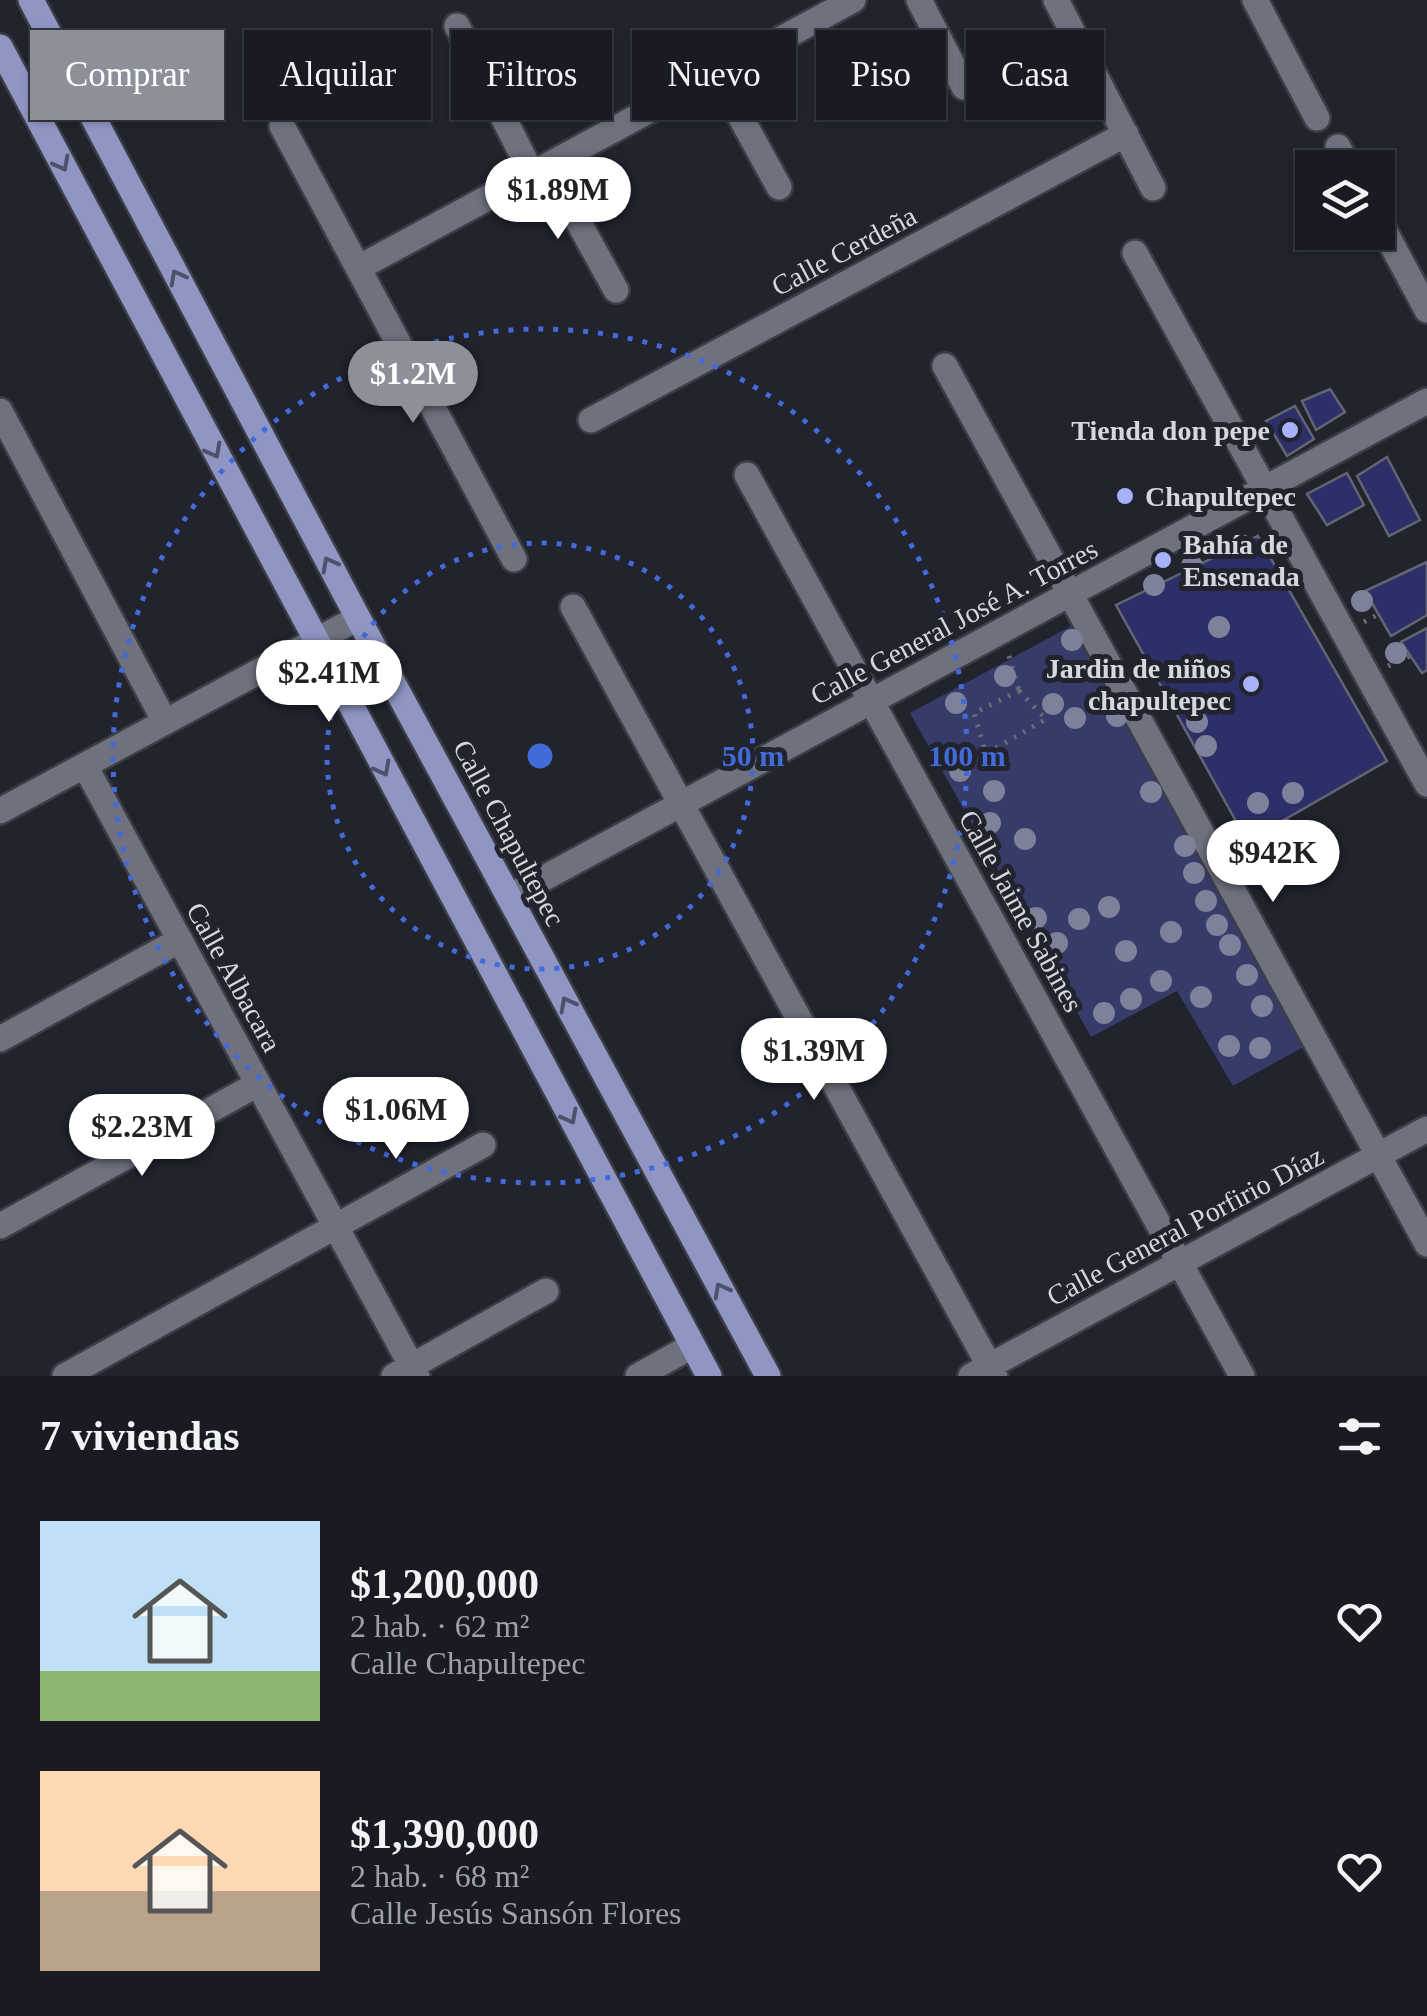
<!DOCTYPE html>
<html lang="es">
<head>
<meta charset="utf-8">
<style>
	:root { --surface:#191a22; --page:#26272f; --text:#f1f3f6; --muted:#9fa1a5; --line:#373840; --accent:#8c9099 }
	body { margin:0; font-family:Georgia,serif; background:var(--page); color:var(--text); height:100vh; display:flex; flex-direction:column; font-size:38px; white-space:nowrap }
	* { box-sizing:border-box; margin:0 }
	p { font-size:32px; color:var(--muted) }
	.icon { flex:none; width:55px; height:55px; fill:none; stroke:currentColor; stroke-width:2; stroke-linecap:round; stroke-linejoin:round }
	.map { position:relative; height:1376px; overflow:hidden }
	.drawer { display:flex; flex-direction:column; background:var(--surface); flex:1 }
	.drawer>* { flex:none }
	.guide { position:absolute; left:30px; top:30px; width:1368px; height:90px; display:flex; gap:20px }
	.fabs { position:absolute; left:1295px; top:150px; display:grid; gap:20px }
	.fabs a { display:grid; place-items:center; width:100px; height:100px; border-radius:0px; background:var(--surface); box-shadow:0 2px 8px #0004,0 0 0 2px var(--line); font-size:50px }
	.price { position:absolute; translate:-50% -85px; padding:0 22px; border-radius:35px; background:#fff; color:#222; font-size:32px; line-height:65px; filter:drop-shadow(0 2px 5px #0008) }
	.price::after { content:''; position:absolute; left:50%; top:60px; width:30px; height:22px; margin-left:-15px; background:inherit; clip-path:polygon(0 0,100% 0,50% 100%) }
	.price.selected { background:var(--accent); color:#fff }
	ul { padding:0; list-style:none }
	li { display:flex; align-items:center; gap:30px; height:250px; padding:0 40px }
	li span { display:grid; place-items:center; flex:none; width:280px; height:200px; border-radius:0px; color:#555 }
	li>.icon { margin-inline-start:auto }
	span .icon { width:120px; height:120px; fill:#fffc; stroke-width:1 }
	li b { font-size:42px }
	h2 { display:flex; justify-content:space-between; align-items:center; height:120px; padding:0 40px; font-size:42px }
	.pill { padding:0 35px; border-radius:0px; background:var(--surface); box-shadow:0 2px 8px #0004,0 0 0 2px var(--line); font-size:35px; line-height:90px }
	.pill.selected { background:var(--accent); color:#fff }
	.map>svg:first-child { display:block }
</style>
</head>
<body>
<div class="map">
<svg width="1427" height="1376" viewBox="0 0 1427 1376">
	<rect width="100%" height="100%" fill="#21232d"/>
	<!-- green -->
	<path fill="#373b6a" d="M1084,619l221,427 -72,40 -56,-95 -86,46 -181,-324z"/>
	<!-- building -->
	<path fill="#2d2f69" stroke="#636571" stroke-width="2.5" d="M1330,389l15,23 -29,18 -14,-29z
		M1295,406l19,33 -27,17 -21,-35z
		M1387,457l33,63 -31,16 -32,-60z
		M1347,473l17,32 -37,20 -20,-31z
		M1258,536l129,225 -140,80 -131,-236z
		M1427,562v53l-36,21 -26,-45z
		M1427,628v42l-5,3 -21,-31z"/>
	<g fill="none" stroke-linecap="round" stroke-linejoin="round">
		<defs>
			<path id="minor" d="M919,0l45,87
				M1056,0l97,188
				M1255,0l62,118
				M457,26l76,150
				M717,74l62,113
				M282,126l232,433
				M1338,147l11,21
				M548,167l68,123
				M1378,219l49,91
				M1135,253l292,531
				M360,267l493,-267
				M945,366l482,878
				M0,411l165,311
				M591,420l535,-286
				M747,475l495,901
				M573,607l422,769
				M85,766l332,610
				M0,811l358,-193
				M509,897l918,-496
				M0,1039l180,-99
				M0,1226l258,-142
				M65,1376l418,-231
				M394,1376l152,-85
				M638,1376l54,-30
				M971,1376l456,-247"/>
			<path id="major" d="M31,0l327,618 410,758
				M0,47l709,1329"/>
		</defs>
		<!-- minor casing -->
		<use href="#minor" stroke="#3c3d45" stroke-width="30"/>
		<!-- major casing -->
		<use href="#major" stroke="#3c3d45" stroke-width="30"/>
		<!-- path -->
		<path stroke="#696b73" stroke-width="5" stroke-dasharray="2.5 8" stroke-linecap="butt" d="M1364,622l15,-8
			M1009,656l10,35
			M1388,666l22,-10
			M1019,691l27,28 -60,35 -12,-41z"/>
		<!-- minor -->
		<use href="#minor" stroke="#6f717e" stroke-width="25"/>
		<!-- major -->
		<use href="#major" stroke="#8f96c4" stroke-width="25"/>
	</g>
	<!-- trees -->
	<g fill="#7d819a">
		<circle cx="1241" cy="545" r="11"/>
		<circle cx="1192" cy="566" r="11"/>
		<circle cx="1154" cy="585" r="11"/>
		<circle cx="1362" cy="601" r="11"/>
		<circle cx="1219" cy="627" r="11"/>
		<circle cx="1072" cy="640" r="11"/>
		<circle cx="1396" cy="653" r="11"/>
		<circle cx="1005" cy="676" r="11"/>
		<circle cx="956" cy="703" r="11"/>
		<circle cx="1053" cy="704" r="11"/>
		<circle cx="1117" cy="716" r="11"/>
		<circle cx="1075" cy="718" r="11"/>
		<circle cx="1197" cy="722" r="11"/>
		<circle cx="1206" cy="746" r="11"/>
		<circle cx="960" cy="771" r="11"/>
		<circle cx="994" cy="791" r="11"/>
		<circle cx="1151" cy="792" r="11"/>
		<circle cx="1293" cy="793" r="11"/>
		<circle cx="1258" cy="803" r="11"/>
		<circle cx="990" cy="823" r="11"/>
		<circle cx="1286" cy="830" r="11"/>
		<circle cx="1251" cy="831" r="11"/>
		<circle cx="1025" cy="839" r="11"/>
		<circle cx="1185" cy="846" r="11"/>
		<circle cx="1194" cy="873" r="11"/>
		<circle cx="1206" cy="901" r="11"/>
		<circle cx="1109" cy="907" r="11"/>
		<circle cx="1036" cy="918" r="11"/>
		<circle cx="1079" cy="919" r="11"/>
		<circle cx="1217" cy="925" r="11"/>
		<circle cx="1171" cy="932" r="11"/>
		<circle cx="1057" cy="943" r="11"/>
		<circle cx="1230" cy="945" r="11"/>
		<circle cx="1126" cy="951" r="11"/>
		<circle cx="1247" cy="975" r="11"/>
		<circle cx="1161" cy="981" r="11"/>
		<circle cx="1201" cy="997" r="11"/>
		<circle cx="1131" cy="999" r="11"/>
		<circle cx="1262" cy="1006" r="11"/>
		<circle cx="1104" cy="1013" r="11"/>
		<circle cx="1229" cy="1046" r="11"/>
		<circle cx="1260" cy="1048" r="11"/>
	</g>
	<!-- one-way arrows -->
	<defs><path id="oneway-chevron" d="M-2-3.5L2.5 0L-2 3.5" fill="none" stroke-width="1.6" stroke-linecap="round" stroke-linejoin="round" transform="scale(2.5)"/></defs>
	<g stroke="#4d5169">
		<use href="#oneway-chevron" transform="translate(62 164) rotate(62)"/>
		<use href="#oneway-chevron" transform="translate(177 277) rotate(-118)"/>
		<use href="#oneway-chevron" transform="translate(214 451) rotate(62)"/>
		<use href="#oneway-chevron" transform="translate(329 564) rotate(-118)"/>
		<use href="#oneway-chevron" transform="translate(383 769) rotate(62)"/>
		<use href="#oneway-chevron" transform="translate(567 1004) rotate(-118)"/>
		<use href="#oneway-chevron" transform="translate(570 1117) rotate(62)"/>
		<use href="#oneway-chevron" transform="translate(721 1290) rotate(-118)"/>
	</g>
	<!-- distance rings -->
	<g fill="none" stroke="#426ad9" stroke-width="5" stroke-dasharray="5 10">
		<circle cx="540" cy="756" r="213"/>
		<circle cx="540" cy="756" r="427"/>
	</g>
	<!-- markers -->
	<g fill="#a7b1fc" stroke="#21232d" stroke-width="4">
		<circle cx="1290" cy="430" r="10"/>
		<circle cx="1125" cy="496" r="10"/>
		<circle cx="1163" cy="560" r="10"/>
		<circle cx="1251" cy="684" r="10"/>
	</g>
	<g text-anchor="middle" dominant-baseline="central" stroke-width="10" stroke-linejoin="round" paint-order="stroke">
		<!-- street labels -->
		<g font-size="28" fill="#d7d8df" stroke="#21232d">
			<text transform="translate(844 251) rotate(-28)">Calle Cerdeña</text>
			<text transform="translate(954 622) rotate(-28)">Calle General José A. Torres</text>
			<text transform="translate(509 833) rotate(62)">Calle Chapultepec</text>
			<text transform="translate(1021 911) rotate(61)">Calle Jaime Sabines</text>
			<text transform="translate(234 977) rotate(61)">Calle Albacara</text>
			<text transform="translate(1185 1226) rotate(-28)">Calle General Porfirio Díaz</text>
		</g>
		<!-- poi labels -->
		<g font-size="28" font-weight="bold" fill="#d7d8df" stroke="#21232d" text-anchor="end">
			<text x="1270" y="430">Tienda don pepe</text>
			<text x="1145" y="496" text-anchor="start">Chapultepec</text>
			<text x="1183" y="544" text-anchor="start">Bahía de<tspan x="1183" dy="32">Ensenada</tspan></text>
			<text x="1231" y="668">Jardin de niños<tspan x="1231" dy="32">chapultepec</tspan></text>
		</g>
	</g>
	<circle cx="540" cy="756" r="15" fill="#426ad9" stroke="#21232d" stroke-width="5"/>
	<g font-size="30" text-anchor="middle" font-weight="bold" fill="#426ad9" stroke="#21232d" stroke-width="10" stroke-linejoin="round" paint-order="stroke">
		<text x="753" y="766">50 m</text>
		<text x="967" y="766">100 m</text>
	</g>
</svg>
<div class="fabs">
<a><svg class="icon" aria-label="layers" viewBox="0 0 24 24"><path d="M12 4l9 5-9 5-9-5zM3 14l9 5 9-5"/></svg></a>
</div>
<b class="price" style="left:558px;top:242px">$1.89M</b>
<b class="price selected" style="left:413px;top:426px">$1.2M</b>
<b class="price" style="left:329px;top:725px">$2.41M</b>
<b class="price" style="left:1273px;top:905px">$942K</b>
<b class="price" style="left:814px;top:1103px">$1.39M</b>
<b class="price" style="left:396px;top:1162px">$1.06M</b>
<b class="price" style="left:142px;top:1179px">$2.23M</b>
<div class="guide">
<a class="pill selected">Comprar</a>
<a class="pill">Alquilar</a>
<a class="pill">Filtros</a>
<a class="pill">Nuevo</a>
<a class="pill">Piso</a>
<a class="pill">Casa</a>
</div>
</div>
<section class="drawer">
<h2>7 viviendas<svg class="icon" aria-label="filters" viewBox="0 0 24 24"><path d="M4 7h16M4 17h16"/><circle cx="9" cy="7" r="2"/><circle cx="15" cy="17" r="2"/></svg></h2>
<ul>
<li><span style="background:linear-gradient(#bfe0f5 75%,#8fb573 0)"><svg class="icon" aria-label="home" viewBox="0 0 24 24"><path d="M3 11l9-7 9 7M6 9v11h12V9"/></svg></span><div><b>$1,200,000</b><p>2 hab. · 62 m²</p><p>Calle Chapultepec</p></div><svg class="icon" aria-label="heart" viewBox="0 0 24 24"><path d="M12 20l-8-8c-3-5 5-10 8-4 3-6 11-1 8 4z"/></svg></li>
<li><span style="background:linear-gradient(#ffd9b3 60%,#b9a48a 0)"><svg class="icon" aria-label="home" viewBox="0 0 24 24"><path d="M3 11l9-7 9 7M6 9v11h12V9"/></svg></span><div><b>$1,390,000</b><p>2 hab. · 68 m²</p><p>Calle Jesús Sansón Flores</p></div><svg class="icon" aria-label="heart" viewBox="0 0 24 24"><path d="M12 20l-8-8c-3-5 5-10 8-4 3-6 11-1 8 4z"/></svg></li>
</ul>
</section>
</body>
</html>
